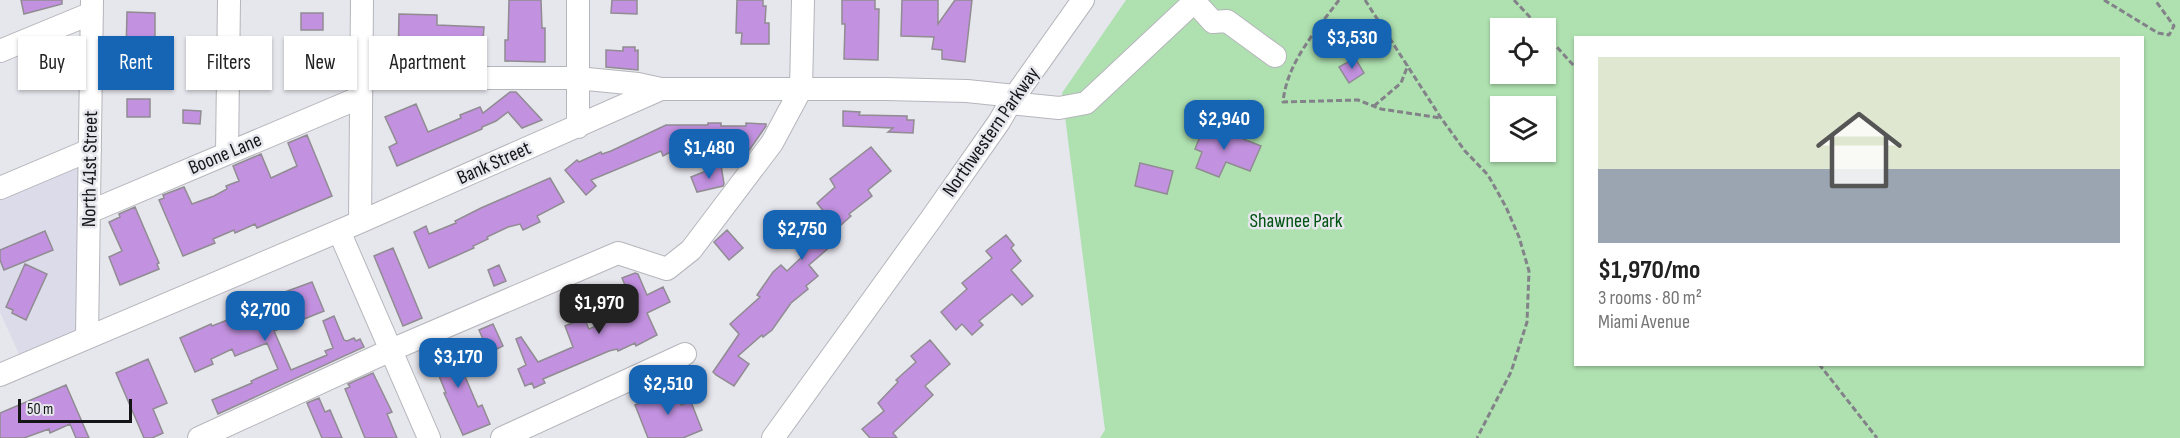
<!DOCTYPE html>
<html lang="en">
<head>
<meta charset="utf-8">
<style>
	:root { --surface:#fff; --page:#f2f2f2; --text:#222; --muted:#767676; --accent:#1665b4 }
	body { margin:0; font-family:"Sofia Sans Condensed",sans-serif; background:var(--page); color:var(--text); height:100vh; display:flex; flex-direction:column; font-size:22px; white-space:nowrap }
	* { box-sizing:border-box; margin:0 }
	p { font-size:20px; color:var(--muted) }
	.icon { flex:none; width:33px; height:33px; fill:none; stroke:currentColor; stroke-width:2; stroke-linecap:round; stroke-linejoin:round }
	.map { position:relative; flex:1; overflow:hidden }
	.panel { position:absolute; left:1574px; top:36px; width:570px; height:330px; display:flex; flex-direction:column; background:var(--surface); border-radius:0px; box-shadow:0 2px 4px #0004 }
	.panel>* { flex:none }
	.top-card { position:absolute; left:18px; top:36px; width:570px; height:54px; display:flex; gap:12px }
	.fabs { position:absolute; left:1490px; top:18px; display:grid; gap:12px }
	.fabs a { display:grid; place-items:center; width:66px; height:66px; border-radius:0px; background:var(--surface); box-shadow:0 2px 4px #0004; font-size:30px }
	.scale { position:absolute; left:18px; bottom:15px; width:114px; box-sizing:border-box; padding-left:6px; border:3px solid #151518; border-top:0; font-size:16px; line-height:21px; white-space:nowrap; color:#151518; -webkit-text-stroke:4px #e6e6ed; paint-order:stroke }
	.price { position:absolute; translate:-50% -51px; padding:0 14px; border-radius:12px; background:var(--accent); color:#fff; font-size:20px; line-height:39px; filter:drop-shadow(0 2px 3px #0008) }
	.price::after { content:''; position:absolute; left:50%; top:36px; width:18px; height:14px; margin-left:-9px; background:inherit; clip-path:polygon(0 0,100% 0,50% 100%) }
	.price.active { background:#222; color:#fff }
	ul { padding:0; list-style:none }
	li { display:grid; align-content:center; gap:12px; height:318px; padding:0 24px }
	li span { display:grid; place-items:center; height:186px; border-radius:0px; color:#555 }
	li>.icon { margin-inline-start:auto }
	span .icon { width:108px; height:108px; fill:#fffc; stroke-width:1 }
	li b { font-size:26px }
	.chip { padding:0 21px; border-radius:0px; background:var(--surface); box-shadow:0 2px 4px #0004; font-size:21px; line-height:54px }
	.chip.active { background:var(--accent); color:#fff }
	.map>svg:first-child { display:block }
</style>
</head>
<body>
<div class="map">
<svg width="2180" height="438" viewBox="0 0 2180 438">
	<rect width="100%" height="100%" fill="#e6e6ed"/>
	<!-- built -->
	<path fill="#dbdbe9" d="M79,165v166l-60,23 -19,-42v-114z"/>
	<!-- green -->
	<path fill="#afe1b0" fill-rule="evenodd" d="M1126,0h1054v438h-1080l5,-8 -43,-337zM1500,28h45v46h-45zM1575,38h567v326h-567zM1500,106h45v46h-45z"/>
	<!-- building -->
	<path fill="#c291df" stroke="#908c92" stroke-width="1.5" d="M21,0h41v4l-38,10z
		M509,0h32l1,28h3v34l-40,-1v-21h3z
		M612,0h25v14l-26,-1z
		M737,0h26v6h3l-1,17h4v21h-28l1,-11h-6z
		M842,0h33v9h4l-1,51 -34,-1 1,-35h-3z
		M902,0h36v24l17,-24h17l-7,62 -23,-3v-9l-10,-1 2,-12 -33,-1z
		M127,12l28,1v53h-32v-13h3z
		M301,13h22v17h-22z
		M399,14l38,1v10l47,2 -1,13 -41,-2v25l-39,-1v-2h-5z
		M623,47h12v4l3,-1v20l-32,-3v-17l17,1z
		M1355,58l9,15 -15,10 -10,-16z
		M202,59h13v12l-14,-1z
		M42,61l9,19 -17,7 -8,-19z
		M510,92h6l26,28 -20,8 -14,-16 -12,9 -14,6v2l-85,37 -8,-19 8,-4 -12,-26 31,-13 12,28 33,-14 -1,-3 20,-8 3,6z
		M127,99h23v18h-23z
		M183,110l18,1 -1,13 -17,-1z
		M843,111l17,1 -1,3 48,1v4h7l-1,13 -25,-1 5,-4 -50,-2z
		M708,123h13v3h25v-3l20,1v2l-18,26h-36v-5l-28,-2 -21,11 -2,-5 -70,29 5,6 -10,9 -21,-25 12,-10 2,2 22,-10 1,2 9,-3 55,-26h42z
		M1205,124l56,22 -11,25 -24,-9 -7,15 -23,-9 6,-16 -7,-3z
		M307,135l25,61 -75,32 -2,-4 -20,9 -1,-3 -21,9 2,4 -32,13 -24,-56 5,-2 -1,-3 21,-8 8,17 22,-8 13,-7 -1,-3 13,-5 -6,-15 28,-12 10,24 26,-12 -9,-23z
		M871,147l20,24 -23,19 4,6 -23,18 2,2 -20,18 3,4 -6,4 3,4 -22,19 9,11 -12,10 2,3 -17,14 -19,27 -9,7 -1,-2 -24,21 11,8 -15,22 -18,-11 -3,-3 26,-38 -9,-10 30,-27 -3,-2 16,-23 8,-7 6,6 17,-16 -8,-9 33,-28 -12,-15 18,-16 -5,-8z
		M1140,163l33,8 -6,23 -32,-8z
		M721,165l3,19 -1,2 -26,6 -6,-15z
		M550,178l14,24 -27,14 3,6 -17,8 -3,-6 -12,3 -21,10 1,2 -15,7 1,2 -45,20 -15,-36 12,-6 3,8 27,-11 -1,-2 26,-13z
		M135,207l24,56 -2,1 2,5 -39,16 -11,-28 13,-6 -13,-29 11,-5 -1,-3z
		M727,230l16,18 -14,12 -15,-18z
		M45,231l8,19 -49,20 -4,-10v-10z
		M1006,235l8,10 -3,3 10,13 -10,9 22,26 -11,9 -10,-11 -33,27 4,4 -11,10 -10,-11 -6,6 -15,-18 26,-23 -5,-6 30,-25 -6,-7z
		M393,248l29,70 -19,8 -29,-70z
		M25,264l22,10 -21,46 -14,-7 1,-3 -7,-3z
		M499,265l7,16 -12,5 -6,-16z
		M635,273l3,1 9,21 16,-8 7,15 -23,11 10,22 -21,11 -1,-3 -17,8 -1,-2 -8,2 -66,28 2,4 -11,5 -2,-5 -7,3 -7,-17 8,-4 -10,-26 5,-2 17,25 35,-15 -8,-21 19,-8 5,11 34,-15 -2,-4 12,-6 -11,-26z
		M312,282l12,29 -50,20 17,39 36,-15 -2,-4 8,-3 -10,-27 11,-5 10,24 3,1 7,-3 2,3 4,-2 4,8 -146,67 -6,-14 40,-17 -1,-2 27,-12 -11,-26 -32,13 -3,-7 -21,10 2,5 -18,8 -15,-34 31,-14 1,2 23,-9 35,-15 -2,-3 6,-3z
		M493,324l10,22 -14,7 -10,-23z
		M448,340l10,22 3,-1 6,12 -3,1 14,33 4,-2 8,19 -27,11 -19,-42h2l-18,-44z
		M930,340l20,24 -25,22 8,9 -40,38 4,5h-27l-8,-9 22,-18 -6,-8 20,-21 -2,-2 20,-18 -5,-6z
		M148,359l19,44 -14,6 10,24 -11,5h-8l-28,-65z
		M373,373l19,39 -5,2 10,24h-32l-20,-49 5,-2 -2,-3z
		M671,383l10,22 10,-3 11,28 -19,8h-35l-13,-33 23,-10 -3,-6z
		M66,385l23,53h-13l-6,-14 -20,9 -1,-4 -25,9h-24v-25z
		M319,398l6,14 5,-2 12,28h-20l-15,-35z"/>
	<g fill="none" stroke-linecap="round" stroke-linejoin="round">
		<defs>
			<path id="minor" d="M1194,1l19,21 14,-1 48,35
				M0,51l92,-38
				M362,78h215l61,6 23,5
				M1010,103l49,5 27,-5 110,-103
				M578,127v-127
				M227,153l2,-153
				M0,188l90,-38
				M89,212l272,-115
				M360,222l2,-222
				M339,231l90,207
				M87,337l5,-337
				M0,375l360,-153 301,-133h225l81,2 48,5
				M199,438l192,-88 227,-97 49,16 24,-19 81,-107 29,-54 2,-89
				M502,438l183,-84
				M773,438l158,-219 68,-97 11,-19 73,-103"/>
		</defs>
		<!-- minor casing -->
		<use href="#minor" stroke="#b5b5bc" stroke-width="24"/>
		<!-- path -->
		<path stroke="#828288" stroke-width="3" stroke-dasharray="6 3" stroke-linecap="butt" d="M1339,0c-23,31 -52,62 -56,102l75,-2 23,9 60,9
			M1365,0l76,118 24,33 23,24 18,32 13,30 10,34 -2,51 -16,50 -34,66
			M1514,0l26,28
			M2104,0l54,33 11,2 5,-9 -19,-26
			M1545,34l30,33
			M1374,106l27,-23 7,-18
			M1819,364l58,74"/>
		<!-- minor -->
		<use href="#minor" stroke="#fff" stroke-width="22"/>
	</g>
	<g text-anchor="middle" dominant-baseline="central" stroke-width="5" stroke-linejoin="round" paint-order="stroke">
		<!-- street labels -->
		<g font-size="20" fill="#151518" stroke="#e6e6ed">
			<text transform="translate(991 132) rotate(-55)">Northwestern Parkway</text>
			<text transform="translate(225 154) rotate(-23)">Boone Lane</text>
			<text transform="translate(494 163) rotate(-24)">Bank Street</text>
			<text transform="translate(90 169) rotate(-89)">North 41st Street</text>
		</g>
		<!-- park labels -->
		<g font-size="20" fill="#005312" stroke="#e6e6ed">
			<text x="1296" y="221">Shawnee Park</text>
		</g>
	</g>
</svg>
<div class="fabs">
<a><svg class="icon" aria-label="locate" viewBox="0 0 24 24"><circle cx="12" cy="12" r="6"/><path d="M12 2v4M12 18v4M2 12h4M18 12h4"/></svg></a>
<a><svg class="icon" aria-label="layers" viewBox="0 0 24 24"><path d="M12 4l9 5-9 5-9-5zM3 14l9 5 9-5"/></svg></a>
</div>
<div class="scale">50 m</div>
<b class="price" style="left:1352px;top:70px">$3,530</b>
<b class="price" style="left:1224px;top:151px">$2,940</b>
<b class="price" style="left:709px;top:180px">$1,480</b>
<b class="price" style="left:802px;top:261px">$2,750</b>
<b class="price active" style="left:599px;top:335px">$1,970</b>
<b class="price" style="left:265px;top:342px">$2,700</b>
<b class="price" style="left:458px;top:389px">$3,170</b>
<b class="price" style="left:668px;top:416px">$2,510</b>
<div class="top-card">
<a class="chip">Buy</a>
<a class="chip active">Rent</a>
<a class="chip">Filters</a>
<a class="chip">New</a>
<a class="chip">Apartment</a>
</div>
<section class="panel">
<ul>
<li><span style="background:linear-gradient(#dfe7d0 60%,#9aa5b1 0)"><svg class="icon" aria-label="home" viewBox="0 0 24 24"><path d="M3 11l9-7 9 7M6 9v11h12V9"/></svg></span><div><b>$1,970/mo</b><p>3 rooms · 80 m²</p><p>Miami Avenue</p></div></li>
</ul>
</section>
</div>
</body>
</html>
